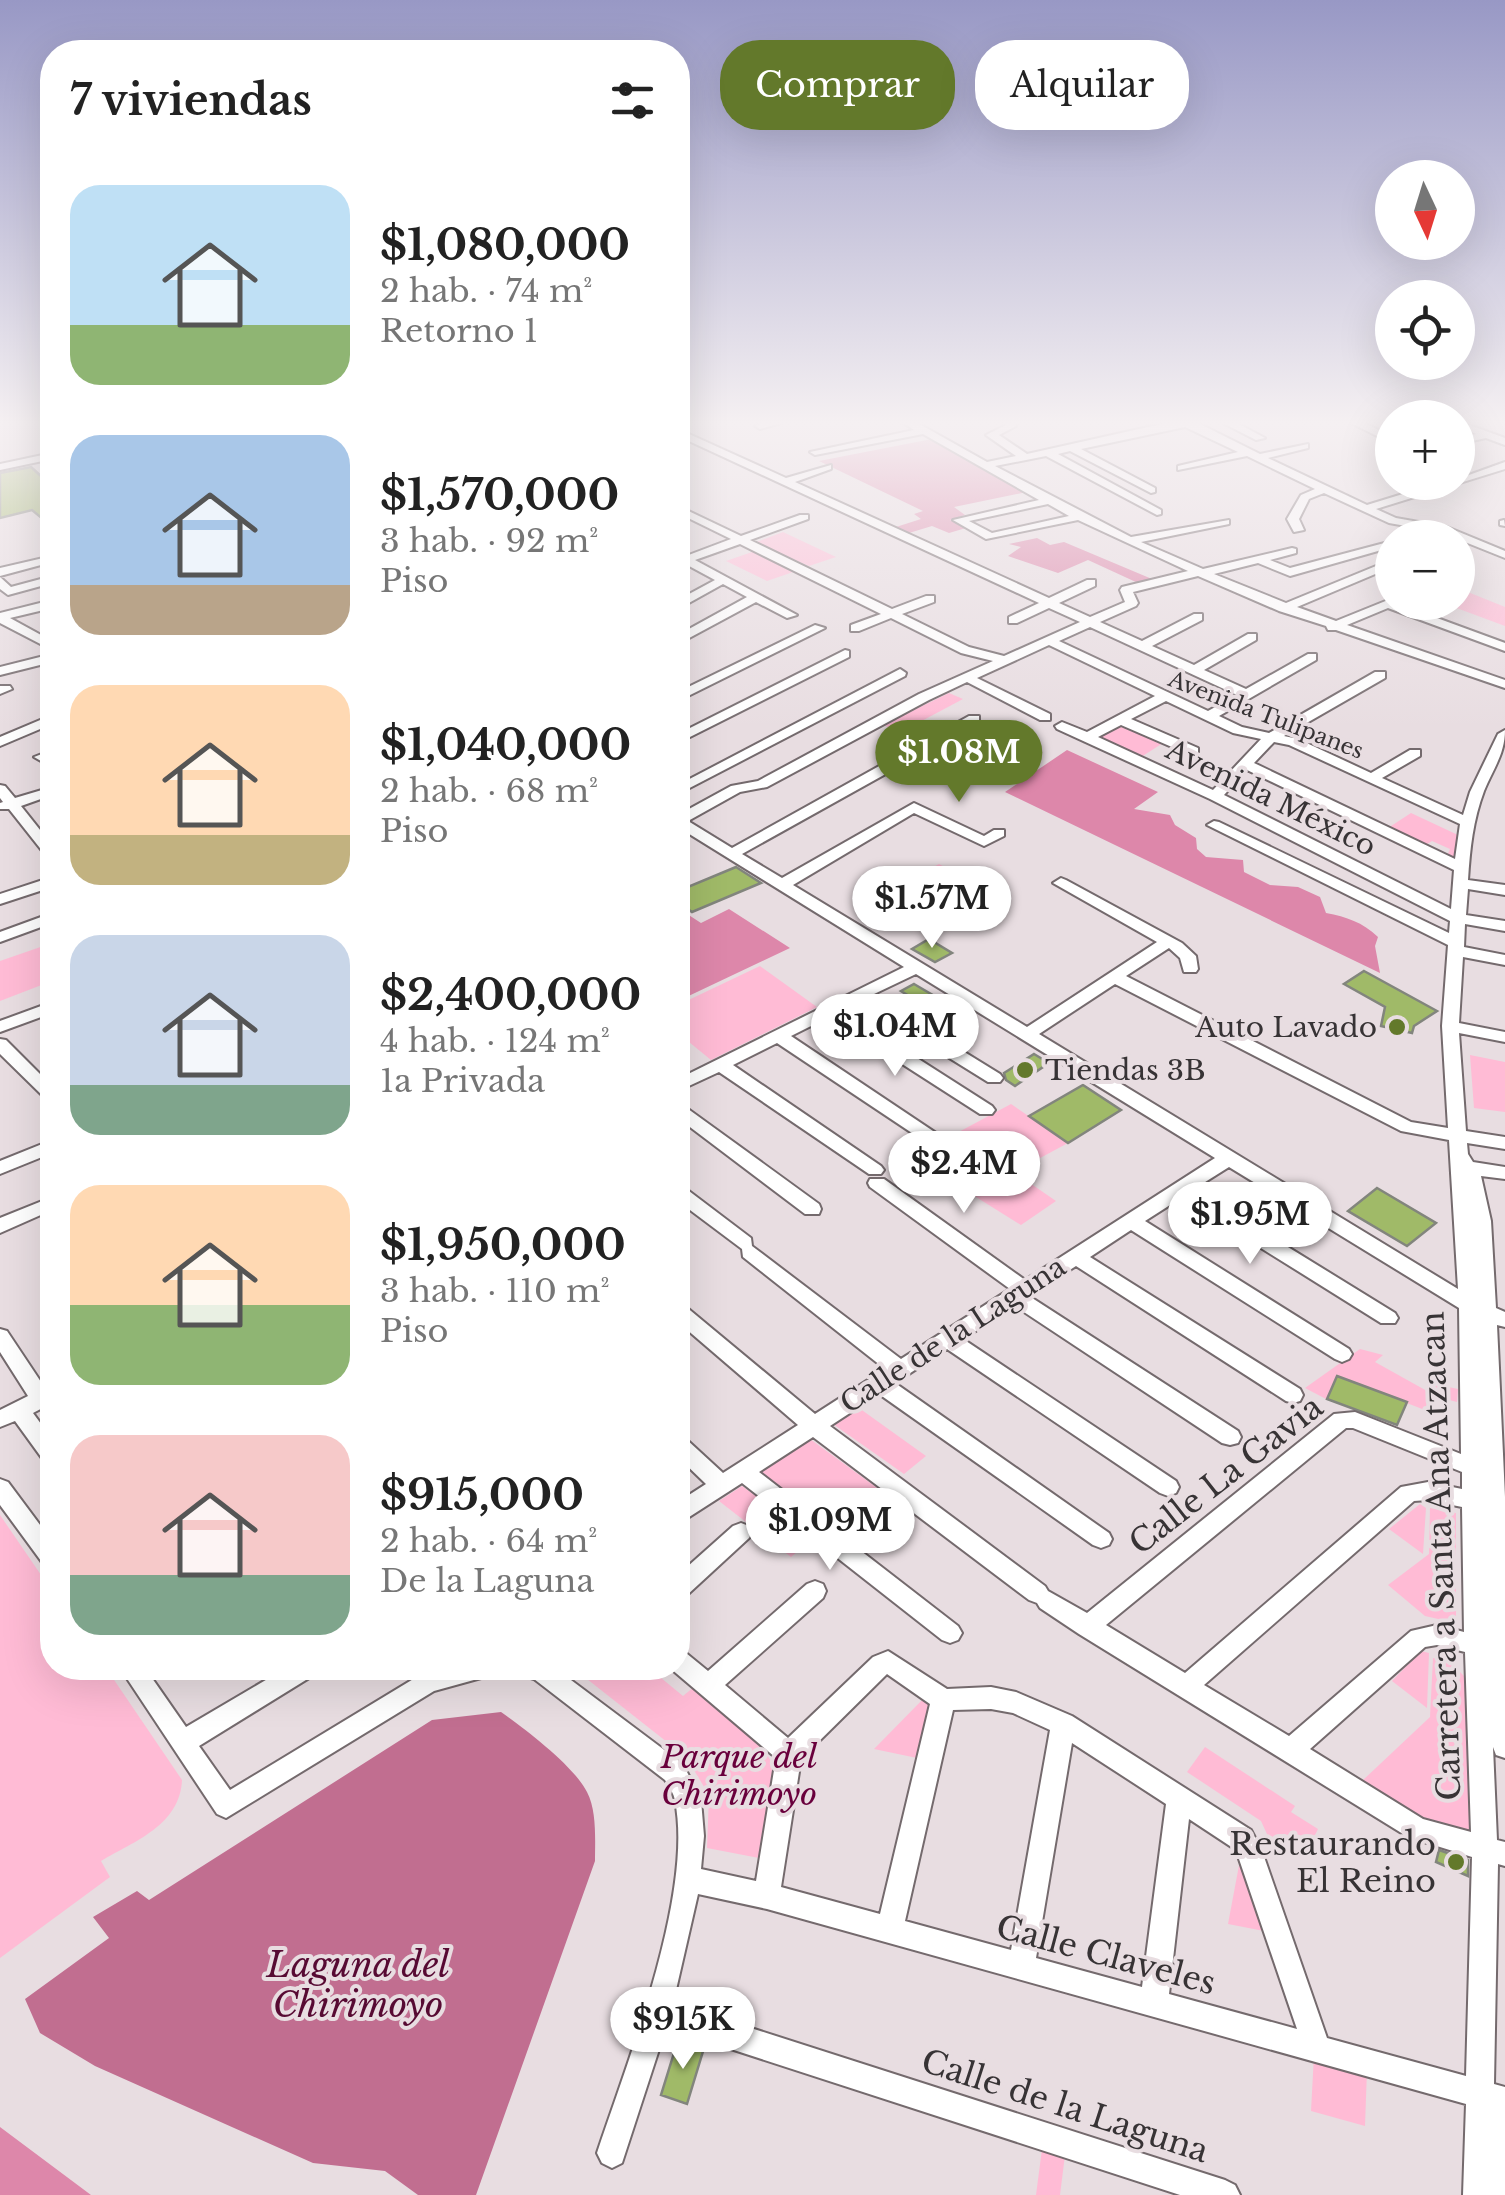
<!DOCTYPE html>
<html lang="es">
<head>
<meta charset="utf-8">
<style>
	:root { --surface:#fff; --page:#f6f6f6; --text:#222; --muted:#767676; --accent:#63792b }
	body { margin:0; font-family:"Libre Baskerville",serif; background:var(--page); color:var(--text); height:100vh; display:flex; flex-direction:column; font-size:38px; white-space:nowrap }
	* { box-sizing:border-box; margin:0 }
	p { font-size:32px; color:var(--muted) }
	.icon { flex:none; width:55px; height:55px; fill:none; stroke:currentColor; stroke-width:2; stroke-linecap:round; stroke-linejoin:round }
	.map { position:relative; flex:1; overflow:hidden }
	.sheet { position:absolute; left:40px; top:40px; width:650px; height:1640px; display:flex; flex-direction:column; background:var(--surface); border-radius:40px; box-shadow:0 10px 40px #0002 }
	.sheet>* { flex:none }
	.hud { position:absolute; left:720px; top:40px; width:635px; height:90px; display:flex; gap:20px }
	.needle { width:65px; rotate:176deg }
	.fabs { position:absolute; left:1375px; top:160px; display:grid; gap:20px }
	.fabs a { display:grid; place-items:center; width:100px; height:100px; border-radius:50%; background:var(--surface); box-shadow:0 10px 40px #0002; font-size:50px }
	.price { position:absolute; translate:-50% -85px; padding:0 22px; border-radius:35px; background:#fff; color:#222; font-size:32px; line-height:65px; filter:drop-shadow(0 2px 5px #0008) }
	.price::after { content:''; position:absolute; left:50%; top:60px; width:30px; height:22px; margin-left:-15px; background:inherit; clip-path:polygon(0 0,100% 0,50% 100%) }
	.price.selected { background:var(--accent); color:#fff }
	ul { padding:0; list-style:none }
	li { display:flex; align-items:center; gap:30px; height:250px; padding:0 30px }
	li span { display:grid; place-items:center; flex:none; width:280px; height:200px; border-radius:30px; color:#555 }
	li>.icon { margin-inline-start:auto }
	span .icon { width:120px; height:120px; fill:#fffc; stroke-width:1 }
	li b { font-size:42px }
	h2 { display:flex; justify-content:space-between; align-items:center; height:120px; padding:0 30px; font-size:42px }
	.chip { padding:0 35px; border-radius:40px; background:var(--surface); box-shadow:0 10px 40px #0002; font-size:35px; line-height:90px }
	.chip.selected { background:var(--accent); color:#fff }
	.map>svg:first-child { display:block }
</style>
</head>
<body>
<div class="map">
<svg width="1505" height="2195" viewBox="0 0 1505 2195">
	<rect width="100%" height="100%" fill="#e8dde1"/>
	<!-- green -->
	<path fill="#ffbbd5" d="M783,532l53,25 -27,9 -55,-23z
		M755,551l41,20 -29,10 -41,-20z
		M1458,588l47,19v19l-62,-23 15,-1z
		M949,693l14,6 -62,33 -18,-7z
		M1121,723l42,20 -25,16 -44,-20z
		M1411,813l47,22 -3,22 -8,-1 3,-7 -18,-8 -8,5 -36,-18z
		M939,864l35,19 -43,19 -35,-15z
		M52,943v38l-52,20v-40z
		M760,966l57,41 -106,53 -33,-27v-28z
		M1470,1055l35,7v50l-31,-4z
		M1011,1104l57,39 -54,29 42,29 -35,24 -109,-68z
		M1360,1349l23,6 -8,7 52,29 7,-7 24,5 -1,13 -23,-6 -4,16 -93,-36 -11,23 -21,-11z
		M859,1408l67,48 -22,18 -71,-50z
		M810,1439l70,51 -49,42 -72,-59z
		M742,1486l71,52 -22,19 -72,-56z
		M1420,1504l6,4 -3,46 -34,-25z
		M1430,1508l26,5v110l-31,-7 -37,-31 41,-31z
		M0,1515l52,76v77h54l76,112c-2,45 -47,61 -81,81l9,16 -110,81z
		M1421,1651l8,2 -2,55 -35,-27z
		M1433,1658l16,3 17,17 5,157 -46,-11 -63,-43 68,-64z
		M573,1668h76l34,28 11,-9 70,63 13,21 -18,87 -52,-10 2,-53 -23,-38z
		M927,1695l6,4 -16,59 -43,-9z
		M1205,1747l90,59 -4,6 27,17 -3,6 -43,10 -11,-24 -74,-49z
		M1240,1860l24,71 -36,-7z
		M1314,2055l53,15 -2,56 -54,-15z
		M1042,2149l23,6 -5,40h-24z"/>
	<!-- forest -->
	<path fill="#dd87aa" d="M932,439l100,52 -78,16 11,8 -15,5 16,8 -17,5 -17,-7 -23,7 -13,-6 25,-8 -7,-5 9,-3 -104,-50z
		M1037,538l13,7 14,-3 88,37 -14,4 -50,-23 -30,13 -50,-17 13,-9 -12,-3z
		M1067,750l91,42 -24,17 36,6 5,10 21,13 1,11 9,8 37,3 1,12 26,13 28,2 22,10 6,16c21,4 36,9 52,24l-3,9 5,27 -375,-181z
		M678,908l23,15 28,-14 61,39 -112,53z
		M0,2127l91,68h-91z"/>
	<!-- water -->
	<path fill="#c16e90" d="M501,1712c24,17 73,54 86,80 10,19 8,48 8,69l-119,334h-58l-33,-24 -72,-8 -218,-97 -55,-33 -15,-34 84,-61 -16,-21 44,-26 12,9 283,-180z"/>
	<!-- building -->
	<path fill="#a0ba68" stroke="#82857d" stroke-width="2.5" d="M31,467l21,19v32l-8,2 -12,-10 -32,8v-45z
		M736,867l25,16 -69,29 -14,-10v-11z
		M929,939l23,14 -17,9 -23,-13z
		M1364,971l73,40 -23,15 -2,7 -31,-7 4,-19 -41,-23z
		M914,984l29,17 -13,8 -29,-18z
		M1034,1054l15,9 -34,23 -9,-6 -2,-7z
		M1083,1085l38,25 -53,33 -39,-27z
		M1377,1188l59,35 -29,23 -59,-35z
		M1337,1376l70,26 -10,23 -70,-26z
		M1439,1850l29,10v16l-32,-14z
		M678,2040l26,8 -17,56 -26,-9z"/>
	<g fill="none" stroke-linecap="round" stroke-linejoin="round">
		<defs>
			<path id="minor" d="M767,421h20l-27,8 -5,-3z
				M901,421h13l73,41 29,-6 -30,-21 20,-10v-4h8l2,5 -17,9 28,19 148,-33h19l66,33 48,-10v4l-40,10 99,47 75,-23h16v-3l47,-17v7l-129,40 20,9 51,9 58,24v7l-65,-26 -51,-9 -65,-30 -15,6 -10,20 5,11 -10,2 -7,-13 14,-24 14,-6 -68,-33 -69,14v-4l60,-14 -53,-25 -104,22 74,39v4l-4,1 -81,-42 -12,3 103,56v4l-4,1 -111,-59 -51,10 136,71 98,-17v4l-88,18 62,27 89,-21 4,1v4l-26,7 20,8 102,-27v6l-102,29 -32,-13 -44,11 72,29 90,-37 6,4 -2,2 -83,35 39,14 52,-21 117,43v8l-117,-43 -41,17 158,55v8l-169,-58h-8l-2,-4 -47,-15 -81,-35 -65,16 5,11 -2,3 -36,16 42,19 52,-27h8v6l-50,26 42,19 54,-31h8v6l-52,30 42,19 62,-35h8v6l-97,56 23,11 27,6 106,-61h10v6l-101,58 14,3 73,34 39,-23h10v6l-38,22 81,37 7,-23 28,-58 7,-4c0,24 -12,39 -21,61 -11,29 -14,58 -16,89l37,5v10l-37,-6 -2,26 39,6v10l-40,-7 -1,23 41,8v10l-42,-8 -4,66 46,9v10l-46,-9 7,98 39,6v12l-38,-6 1,11 5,8 32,5v12l-24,-3 10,45 5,87 9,4v15l-8,-2 8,172v261l-9,-3 -3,-8 4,93 8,2v24l-7,-2 -4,220 11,3v108h-42l3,-91 -699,-195 -69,-15 -25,109 552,177 10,5 5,10h-60l-514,-167 -44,135 -10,5 -10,-5 -5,-10c30,-90 97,-260 78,-352 -1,-8 -6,-14 -10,-21l-131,-101 -13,-4 -4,-7h38l128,96 18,36 3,36 -3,33 55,12 20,-123 -106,-90h8v-18l8,3 22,18 99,-87 8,-3 8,3 3,7 -3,7 -98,87 63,53 85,-81 15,-6 59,38 44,-2 25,5 56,24 179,114 11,21 65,187 139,38 6,-219 -64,-20 -329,-203 -39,-26 -3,-5 -8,-3 -216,-163 -54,35 199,154 4,7 -4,7 -8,3 -8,-3 -200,-157 -56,36 -8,3v-20l28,-18 -28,-27v-20l8,2 37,34 75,-48 -120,-103v-18l7,2 130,108 70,-45 -142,-112 -1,-8 -64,-48v-15l7,2 66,50 1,8 149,113 109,-70 -140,-102 -2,-4 2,-4h14l141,101 190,-122 -299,-184 -44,21 128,79 3,4 -3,4h-12l-129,-80 -17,8 150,96 3,4 -3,4h-12l-151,-97 -38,19 145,97 3,4 -3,4h-12l-147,-98 -44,22 148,101 3,4 -3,4h-12l-150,-102 -41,19v-12l226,-112 -226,-140v-12l53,-29 27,-5 161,-87 74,-33 -32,-8 -70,-35 -32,13h-8v-6l30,-11 -141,-70 -45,16 102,55 -10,3 -31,-16 -78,42v-9l69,-38 -24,-13 -45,25v-9l37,-20 -37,-20v-7l8,3 45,-17 -53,-26v-7l63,30 59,-21h8v4l-58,21 142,69 34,-13h8v6l-32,12 67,33 35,9 76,-34 -31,-14 -32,15h-8v-6l30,-14 -361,-167v-7l108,49 45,-13v4l-36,13 254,116 38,-18h8v6l-36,17 31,14 35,-15 -5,-12 2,-3 66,-16 -110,-51 -92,19 -33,-19 86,-20 -116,-66 -108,21 -5,-3 104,-22zM1048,504l21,12 -77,17 -23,-12zM1090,627l147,68 -29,16 -149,-70zM1049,645l106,51 -68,36 -25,-10 -7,4 2,3 153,70 240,122 -1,12 -230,-111 -5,-1 -7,4 241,120 -6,81 6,102 -37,-6 -285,-146 43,-28 11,10 4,14h12l2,-3 -2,-13 -14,-13 -116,-63 -5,-2 -8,5 104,59 -130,85 -234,-142 121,-72 70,33 20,-10v-6h-10l-10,6 -70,-33 -132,75 -40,-24 237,-132v-6h-10l-237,132 -44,-27 52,-29 27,-5 162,-87 38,-18 73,38h10v-6l-73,-36zM1166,701l67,32 28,6 -48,51 -115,-53 23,-12 67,29h10v-6l-67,-29zM1274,742l15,3 171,79 -5,35 -201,-96zM1247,770l207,100 -3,39 -227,-114zM1115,984l286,147 48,9 9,149 -419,-255zM1229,1167l230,141 2,146 -106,-42 -21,2 -247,199 -39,-22 -3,-5 -215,-160 49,-32 214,151 8,3 8,-3 3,-6 -3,-6 -214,-150 52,-34 213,144 8,3 8,-3 3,-6 -3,-6 -213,-142 52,-33 207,137 8,2 8,-2 3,-6 -3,-6 -209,-135 47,-30 210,135 7,2 7,-2 3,-6 -3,-6 -210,-132 41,-27 204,129 7,3 7,-3 3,-5 -3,-5 -204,-128 36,-23 200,125h14l3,-5 -3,-5 -201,-124zM1346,1428h7l109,44v17l-34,-7 -27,5 -216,186 -79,-48zM1428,1500l34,7 2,125 -27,-7 -26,6 -122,105 -85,-51 210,-184zM1437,1645l28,7 6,180 -48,-13 -113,-70 115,-102zM887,1674l43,30 -50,210 -99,-27 20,-128zM991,1709l22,4 37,17 -39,220 -106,-29 48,-211zM1072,1743l94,61 -24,183 -106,-29zM1189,1819l44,29 5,8 59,173 -128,-35z
				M1219,421h14l32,17 -9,2z
				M1347,421h14l31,16 -9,2z
				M1458,421l47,17v7l-19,-7 -28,6v-6l18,-4 -18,-8z
				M52,453v6l-52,11v-6z
				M1504,520l1,6 -5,-1v-4z
				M52,556v6l-52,14v-8z
				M0,577l11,10 41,-11v7l-44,12 -8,-6z
				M52,600v8l-42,10 42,23v9l-52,-27v-10z
				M815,625l10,3 -147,73v-9z
				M845,650l4,1v6l-171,86v-9z
				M52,654v8l-52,13v-8z
				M900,669l6,4 -1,3 -227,118v-9z
				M0,686h10l2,3 -12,5z
				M52,715v9l-52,22v-9z
				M52,750v8l-11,3 -7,-4z
				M0,785l5,1 10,12 37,-11v8l-31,11 31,39v13l-5,-1 -38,-48h-9v-6l3,-1 -3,-4z
				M52,877v10l-52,17v-10z
				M52,913v10l-52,19v-10z
				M52,1002v11l-52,19v-11z
				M0,1039l6,1 46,46v14l-6,-1 -46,-45z
				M678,1104l6,2 135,98 2,5 -2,5h-14l-127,-96z
				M52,1140v13l-52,21v-13z
				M52,1197v13l-52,23v-15z
				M678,1274l7,2 3,6 -3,5 -7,2z
				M0,1329l7,2 38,57 7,-2v17l-19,10 19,26v24l-8,-2 -29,-40 -15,6v-17l28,-14 -28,-44z
				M0,1479l8,3 44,59v26l-8,-2 -44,-60z
				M741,1523l8,3 3,6 -3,6 -63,58 -8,2v-23l55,-49z
				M120,1668h25l41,59 100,-59h32l-4,7 -115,71 31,44 190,-115 24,-7h52l-4,7 -58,16 -208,127 -9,-4z"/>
		</defs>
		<!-- minor casing -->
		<use href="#minor" stroke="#746a6d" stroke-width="4"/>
		<!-- minor -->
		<use href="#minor" fill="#fff" fill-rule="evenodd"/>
	</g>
	<!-- sky -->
	<linearGradient id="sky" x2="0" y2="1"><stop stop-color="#9898c5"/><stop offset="0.58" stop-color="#f5f0f2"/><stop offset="1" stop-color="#f5f0f2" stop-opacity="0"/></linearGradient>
	<rect width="1505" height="729" fill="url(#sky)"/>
	<!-- markers -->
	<g fill="#63792b" stroke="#e8dde1" stroke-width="4">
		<circle cx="1397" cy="1027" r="10"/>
		<circle cx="1025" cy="1070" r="10"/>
		<circle cx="1456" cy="1862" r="10"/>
	</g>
	<g text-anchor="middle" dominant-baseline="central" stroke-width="8" stroke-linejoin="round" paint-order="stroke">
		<!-- far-street labels -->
		<g font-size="22" fill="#373335" stroke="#e8dde1">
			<text transform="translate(1266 715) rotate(21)">Avenida Tulipanes</text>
		</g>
		<!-- street labels -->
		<g font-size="28" fill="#373335" stroke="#e8dde1">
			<text transform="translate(1271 798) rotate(26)">Avenida México</text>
			<text transform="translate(953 1335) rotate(-33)">Calle de la Laguna</text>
		</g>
		<!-- poi labels -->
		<g font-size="28" fill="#373335" stroke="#e8dde1" text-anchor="end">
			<text x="1377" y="1027">Auto Lavado</text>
			<text x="1045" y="1070" text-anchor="start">Tiendas 3B</text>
		</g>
		<!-- near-street labels -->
		<g font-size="32" fill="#373335" stroke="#e8dde1">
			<text transform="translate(1226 1475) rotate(-38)">Calle La Gavia</text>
			<text transform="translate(1441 1556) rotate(-92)">Carretera a Santa Ana Atzacan</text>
			<text transform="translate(1106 1955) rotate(15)">Calle Claveles</text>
			<text transform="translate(1065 2106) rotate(18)">Calle de la Laguna</text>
		</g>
		<!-- near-park labels -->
		<g font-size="32" font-style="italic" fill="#69003c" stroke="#e8dde1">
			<text x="739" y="1757">Parque del<tspan x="739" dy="37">Chirimoyo</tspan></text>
		</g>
		<!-- near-poi labels -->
		<g font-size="32" fill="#373335" stroke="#e8dde1" text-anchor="end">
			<text x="1436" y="1844">Restaurando<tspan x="1436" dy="37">El Reino</tspan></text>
		</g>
		<!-- near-water labels -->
		<g font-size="35" font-style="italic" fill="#570a33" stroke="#e8dde1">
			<text x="358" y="1964">Laguna del<tspan x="358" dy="40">Chirimoyo</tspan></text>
		</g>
	</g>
</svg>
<div class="fabs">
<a><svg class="needle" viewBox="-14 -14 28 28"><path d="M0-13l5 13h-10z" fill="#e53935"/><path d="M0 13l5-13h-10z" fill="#767676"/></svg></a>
<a><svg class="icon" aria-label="locate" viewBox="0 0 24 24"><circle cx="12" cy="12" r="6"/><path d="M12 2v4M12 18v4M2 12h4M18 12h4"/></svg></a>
<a>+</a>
<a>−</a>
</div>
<b class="price selected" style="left:959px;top:805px">$1.08M</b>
<b class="price" style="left:932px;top:951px">$1.57M</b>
<b class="price" style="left:895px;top:1079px">$1.04M</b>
<b class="price" style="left:964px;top:1216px">$2.4M</b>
<b class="price" style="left:1250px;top:1267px">$1.95M</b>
<b class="price" style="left:830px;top:1573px">$1.09M</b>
<b class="price" style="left:683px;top:2072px">$915K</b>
<div class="hud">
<a class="chip selected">Comprar</a>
<a class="chip">Alquilar</a>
</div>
<section class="sheet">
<h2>7 viviendas<svg class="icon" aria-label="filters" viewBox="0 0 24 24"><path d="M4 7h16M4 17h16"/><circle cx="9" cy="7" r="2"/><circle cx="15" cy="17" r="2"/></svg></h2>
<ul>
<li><span style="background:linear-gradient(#bfe0f5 70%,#8fb573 0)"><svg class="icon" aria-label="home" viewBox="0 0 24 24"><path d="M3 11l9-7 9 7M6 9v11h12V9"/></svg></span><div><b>$1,080,000</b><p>2 hab. · 74 m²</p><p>Retorno 1</p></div></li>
<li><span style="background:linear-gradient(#a9c7e8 75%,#b9a48a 0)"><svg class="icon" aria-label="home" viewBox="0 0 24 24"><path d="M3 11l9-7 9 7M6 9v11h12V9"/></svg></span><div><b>$1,570,000</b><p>3 hab. · 92 m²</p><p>Piso</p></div></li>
<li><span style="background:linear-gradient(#ffd9b3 75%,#c2b280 0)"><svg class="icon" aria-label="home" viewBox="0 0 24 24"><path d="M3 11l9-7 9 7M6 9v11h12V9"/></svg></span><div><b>$1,040,000</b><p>2 hab. · 68 m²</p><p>Piso</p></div></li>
<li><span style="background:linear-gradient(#c9d6e8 75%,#7fa58c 0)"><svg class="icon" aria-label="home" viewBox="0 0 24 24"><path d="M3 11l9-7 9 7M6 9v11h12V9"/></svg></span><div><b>$2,400,000</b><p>4 hab. · 124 m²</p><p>1a Privada</p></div></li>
<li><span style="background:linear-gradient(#ffd9b3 60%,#8fb573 0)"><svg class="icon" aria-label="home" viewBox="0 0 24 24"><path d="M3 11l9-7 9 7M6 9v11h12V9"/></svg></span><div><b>$1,950,000</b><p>3 hab. · 110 m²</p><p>Piso</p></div></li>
<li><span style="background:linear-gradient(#f6c9c9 70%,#7fa58c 0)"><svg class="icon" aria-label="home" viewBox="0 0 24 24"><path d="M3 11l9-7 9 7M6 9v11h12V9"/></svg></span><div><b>$915,000</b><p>2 hab. · 64 m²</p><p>De la Laguna</p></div></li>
</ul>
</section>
</div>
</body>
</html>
